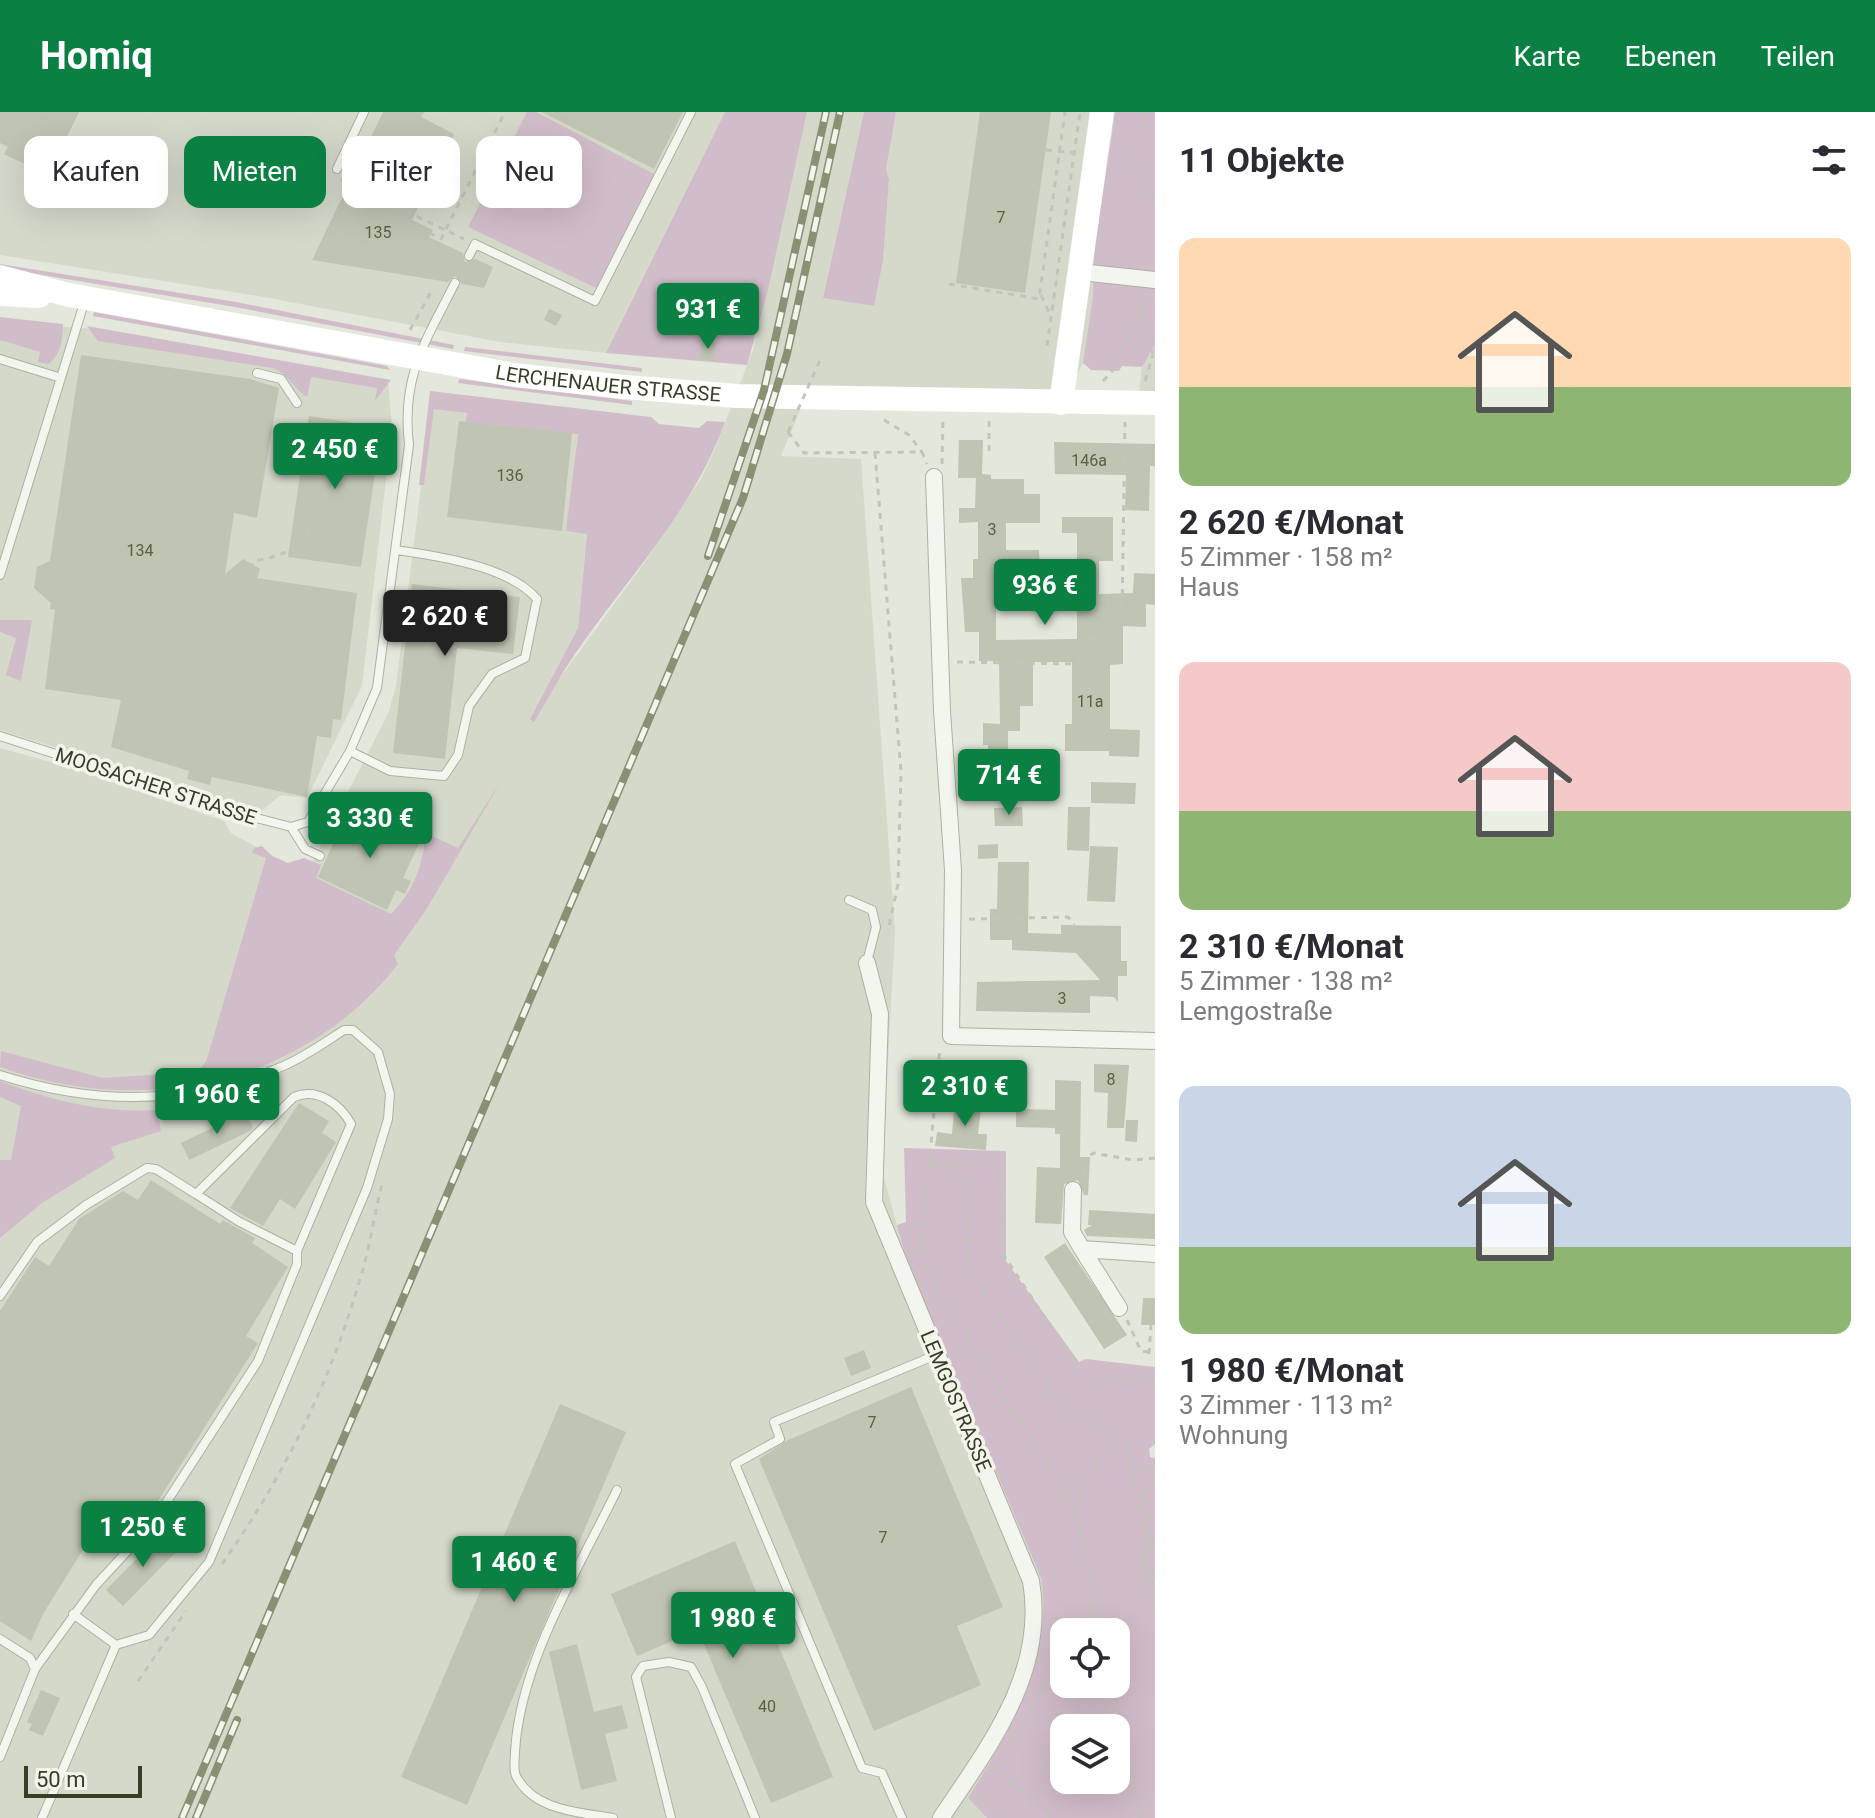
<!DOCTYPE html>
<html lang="de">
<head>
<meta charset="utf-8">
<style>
	:root { --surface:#fff; --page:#f7f7f7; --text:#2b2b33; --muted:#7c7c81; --accent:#0b8043 }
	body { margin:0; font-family:Roboto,sans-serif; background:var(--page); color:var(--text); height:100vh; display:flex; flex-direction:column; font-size:30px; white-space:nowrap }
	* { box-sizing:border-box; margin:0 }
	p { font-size:26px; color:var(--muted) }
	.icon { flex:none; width:44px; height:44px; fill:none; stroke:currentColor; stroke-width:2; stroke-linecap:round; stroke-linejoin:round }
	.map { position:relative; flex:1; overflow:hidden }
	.sheet { display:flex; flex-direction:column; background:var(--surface); width:720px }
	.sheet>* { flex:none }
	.banner { position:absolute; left:24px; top:24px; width:760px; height:72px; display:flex; gap:16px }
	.fabs { position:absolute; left:1050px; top:1506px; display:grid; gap:16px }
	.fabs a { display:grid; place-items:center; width:80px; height:80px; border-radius:16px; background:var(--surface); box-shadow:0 8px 32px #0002; font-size:40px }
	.scale { position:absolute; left:24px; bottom:20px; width:118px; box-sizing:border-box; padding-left:8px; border:4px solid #373e25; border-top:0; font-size:22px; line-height:28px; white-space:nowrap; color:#373e25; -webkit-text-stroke:6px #f3f5ec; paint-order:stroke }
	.price { position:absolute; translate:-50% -68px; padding:0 18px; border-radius:8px; background:var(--accent); color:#fff; font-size:26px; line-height:52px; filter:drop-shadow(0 2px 4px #0008) }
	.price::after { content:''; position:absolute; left:50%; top:48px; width:24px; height:18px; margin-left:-12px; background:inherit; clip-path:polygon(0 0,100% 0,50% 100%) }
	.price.active { background:#222; color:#fff }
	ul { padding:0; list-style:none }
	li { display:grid; align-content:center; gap:16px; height:424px; padding:0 24px }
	li span { display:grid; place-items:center; height:248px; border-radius:16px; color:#555 }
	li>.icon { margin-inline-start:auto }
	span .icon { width:144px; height:144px; fill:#fffc; stroke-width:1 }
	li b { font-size:34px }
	h2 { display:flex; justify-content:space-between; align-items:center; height:96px; padding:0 24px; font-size:34px }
	.tag { padding:0 28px; border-radius:16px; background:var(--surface); box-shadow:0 8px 32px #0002; font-size:28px; line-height:72px }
	.tag.active { background:var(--accent); color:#fff }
	header { display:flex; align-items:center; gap:48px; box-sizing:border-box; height:112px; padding:0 40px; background:var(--accent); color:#fff }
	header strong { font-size:38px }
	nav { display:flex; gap:44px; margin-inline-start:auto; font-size:28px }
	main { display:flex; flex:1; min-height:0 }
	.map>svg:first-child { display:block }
</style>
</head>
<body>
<header>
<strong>Homiq</strong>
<nav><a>Karte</a><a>Ebenen</a><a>Teilen</a></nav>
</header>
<main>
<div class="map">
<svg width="1155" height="1706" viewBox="0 0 1155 1706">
	<rect width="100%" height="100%" fill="#e4e7dc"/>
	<!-- built -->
	<path fill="#d4d9ca" d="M0,0h725l-119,241 -106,-11 -236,-45 -264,-42z
		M807,0h57l-41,186 51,8 9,-45 6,-82 -3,-9 10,-58h219l-21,140 -1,43 -10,68 -21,39 -256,-6 -25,60 80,3 34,473 -13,238 24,89 135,319 5,32 -5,37 -15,45 -27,56 -31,50 19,20h-987v-1070l65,18 159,55 7,12 75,41 82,-160 8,-28 36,-287 147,23 -12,109 20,2 -9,95 -48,91 112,-153 60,-89 13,-28 38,-99z
		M0,210l94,7 294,53 4,46 -30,258 -55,112 -26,-3 -21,17 -260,-82z
		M1155,233v57l-17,-1 4,-34z"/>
	<!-- green -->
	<path fill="#d1bdc9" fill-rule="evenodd" d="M527,0h9l118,62 -58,114 -128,-61z
		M725,0h82l-40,182 -20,71 -141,-12z
		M864,0h32l-10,58 3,9 -6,82 -9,45 -51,-8z
		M1115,0h40v233l-13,22 -20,-1 -3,5 -28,-1 -8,-7 10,-68 1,-43z
		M0,152l236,38 218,43 -1,4 -218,-42 -235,-39z
		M94,200l293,54 3,4 -297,-54z
		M0,205l63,7c-1,15 -1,31 -15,40l-10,-2 2,-10 -40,-12z
		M87,214l304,54 -16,21 2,-13 -66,-11 -4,20c-14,-9 -18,-22 -34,-29l-175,-27z
		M465,235l177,21v4l-178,-21z
		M459,267l173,22v4l-174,-22z
		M430,279l221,26 8,7 40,4 8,-7 18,1c-30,84 -92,150 -143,222 -18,24 -32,52 -48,78l-4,-3 48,-91 9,-94 -21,-3 12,-97 -112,-12 1,-9 -33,-4 -10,76h-5z
		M0,508h32l-11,61 -15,-6 10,-37 -16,-6z
		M500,671l-74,127 -32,45 4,9c-95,122 -256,154 -398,103l1,-16 102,27 94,-6 9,-10 60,-204 -14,-5 2,-5 8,-2 10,10 16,7 16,-5 17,7 -5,13 75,36c22,-23 30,-43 34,-74l-77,-38 2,-4 108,50z
		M0,969c54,20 100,32 157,29l4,21 -50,16 4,11 -73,45 -42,35v-78h11l10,-54 -21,-9z
		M904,1036l102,3v110l73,101 7,-3 69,8v77l-6,5 1,8 5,1v360h-168l-19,-20c41,-67 86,-138 73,-220l-135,-319 -9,-34 9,-3zM1064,1520h52v52h-52zM1064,1616h52v52h-52z"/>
	<!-- building -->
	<path fill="#bfc4b3" d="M0,0h79l-28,57 -13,-7 -3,7 -31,-15 4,-7 -8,-4z
		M383,0h41l-3,5 33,17 -42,86 21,10 -4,7 34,16 2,9 10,-3 18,8 -9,21 -22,-4 -7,-8 -7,6 -136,-22z
		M542,0h141l-29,57z
		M980,0h71l-26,181 -69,-10z
		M549,197l13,6 -6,11 -12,-6z
		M701,229l15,1 -1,19 -15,-1z
		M81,243l169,24 29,9 -22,130 -23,-5 -9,61 18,-15 17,10 -3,9 100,15 -16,127 -8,-1 -2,19 -14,-2 -10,61 -95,-20 -2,8 -23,-6 2,-8 -78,-24 10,-47 -76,-11 10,-79 -5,-1 1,-6 -17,-15 3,-21 13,-6z
		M309,304l73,11 -21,140 -73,-10 17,-115 -9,-2 2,-14 9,2z
		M459,309l113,12 -10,98 -115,-14z
		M959,328h24l-1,34 9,1v4h33v15h16v29h-34v27h33l1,20 -30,1v11h-14v58l81,-1v-44h-15v-16h15v-46h-15v-16h51v44h-14v33l34,-1 1,-20 21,1v31l-9,-1v23l-23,-1v38l-13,1v64l30,1 -1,27 -30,-1v-5h-44v-27h7v-62h-39v44h-13v25h-12v27h33v26h-47v10h-35l-1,-24h30v-25h-5v-22l17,1 -1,-63h-20v-29h-14l-4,-54h12v-19h5v-37l-19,1v-15h16l1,-30h-18z
		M1054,330l101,2v22h-5l-1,45 -24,-1 1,-35 -71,-1z
		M412,472l108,13 -7,57 -56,-6 -12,111 -52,-6z
		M1091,670l45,1 -1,21 -44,-1z
		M1022,695l1,19h-28l-1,-18z
		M1068,695h22l-1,44 -22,-1z
		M356,699l64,30 -17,37 8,3 -6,13 -9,-4 -9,20 -69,-33 22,-49 6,3z
		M998,732v14l-20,1v-14z
		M1090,734l28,1 -3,55 -28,-1z
		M998,750h31l-1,71 33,1v-9l60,1v35h6v15h-9v26l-4,-5 -24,-1v17l-114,-2 1,-29 123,-2 -24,-27 -64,-3v-10h-22v-31h7z
		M1094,952l35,1 -5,63h-17l1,-35 -14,-1z
		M998,958l27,1 -1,38 31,1v-30l26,1 -1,76h10l-2,38h-4l-6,-15 -14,4 -3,40 -26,-1 2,-56 23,1v-34h-5v-6l-39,-1v-18h-19z
		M955,987l27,2 -4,33h9l-1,16 -51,-4 2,-14 15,2z
		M299,991l30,18 -7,12 14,9 -41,67 -15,-10 -17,27 -33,-18z
		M245,1000l8,15 -3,4 -61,29 -8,-17z
		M1126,1008h12l-1,22 -12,-1z
		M151,1068l69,44 3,-4 32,18 -3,5 36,24 -42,69 12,7 -109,172 -18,-11 -13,21 -14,-9 -61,98 -12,27 -31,-20v-310l35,-54 14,9 30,-47 44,-28 15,9z
		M1089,1098l66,4v25l-68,-3 -3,-6 8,-5h-4z
		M1065,1131l62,92 -23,14 -60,-92z
		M1143,1186h12v27h-14z
		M864,1238l7,18 -20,8 -7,-18z
		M911,1275l92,220 -46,19 24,59 -107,46 -115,-272 27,-18z
		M560,1292l66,28 -159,373 -66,-28z
		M163,1420l17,16 -57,58 -17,-16z
		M735,1429l98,236 -62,26 -73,-173 -61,26 -26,-62z
		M577,1532l17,68 28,-7 6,23 -23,6 12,47 -36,9 -32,-138z
		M41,1578l19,8 -17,38 -14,-6 3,-6 -5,-2z"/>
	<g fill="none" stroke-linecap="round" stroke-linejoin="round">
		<defs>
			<path id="lane" d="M337,57l27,-57
				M469,144l6,-12 120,57 96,-189
				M0,247l61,19
				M257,261l24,6 16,24
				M0,463l85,-275
				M0,624l241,78 50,13 17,-5 42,-71 27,-63 32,-243c-8,-68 16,-103 46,-162
				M350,639l40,20 54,5 14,-21 11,-49 23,-32 33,-16 12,-59c-28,-33 -99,-43 -141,-49
				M291,715l14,22 15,7
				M849,788l23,10 4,17 -9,35
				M0,963c94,30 189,31 281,-8 22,-9 43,-24 63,-37h9l25,22 12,42 -2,25 -21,69 -158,374 -60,73 -33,10 -43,-31
				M0,1184l37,-54 49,-37 61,-37 9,1 40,25
				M0,1527l30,19 5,11
				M0,1645l35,-88 61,-84 57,-62 105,-162 39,-97v-13l54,-127c-11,-20 -34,-37 -57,-27l-98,97 42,27 59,30
				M42,1706l74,-173
				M613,1706c-34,-6 -79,-7 -97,-42 -3,-7 -1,-17 -1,-24 5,-90 63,-182 102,-262
				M671,1706l-35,-141 7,-11 26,-4 22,5 11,20 53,131
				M902,1706l-20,-45 -20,-5 -127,-304 45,-25 -6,-17 162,-67"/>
			<path id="street" d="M1081,160l74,8
				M934,365l8,234 11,159 -2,166 204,5
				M867,851l13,51 -6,188 157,379c16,91 -42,165 -90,237
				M1073,1078l-1,42 10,17
				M1119,1196l-37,-59 73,5"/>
		</defs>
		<!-- lane casing -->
		<use href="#lane" stroke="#adb1a1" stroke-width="10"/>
		<!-- street casing -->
		<use href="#street" stroke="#adb1a1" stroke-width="18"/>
		<!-- path -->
		<path stroke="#c2c5ba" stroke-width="3" stroke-dasharray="6 6" stroke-linecap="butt" d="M1146,0c-16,32 -19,62 9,89
			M1046,38l28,3
			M341,68l123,59
			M408,110l33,17 64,-127
			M949,172l90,15 26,-187
			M1041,183l10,22
			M1142,191l11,51
			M410,218l21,-38
			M1047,234l33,-234
			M1103,269l9,-10 33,-76
			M1145,269l8,-26
			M884,308l25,15 13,17
			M989,309v32
			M788,320l16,21 118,-1 5,12
			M875,341l26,319 -3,112 -10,47
			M942,352l1,-45
			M242,466l14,-18c18,-1 27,-9 42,-10l11,-22
			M1122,507l3,-197
			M957,550l122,2 4,5h24
			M1079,552v-14h9v-10l17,-5
			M969,807l99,-2 6,8
			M929,1050l63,2 10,15 -1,72 85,129 69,-1
			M946,1051l24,24 -3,72 11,25 82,120 20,15 29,9 19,22 19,97 -7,15 15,40
			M1083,1065l2,-16 8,-8 40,7 22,-2
			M921,1139l16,39 136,217 29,125
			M910,1141l11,-2 19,-204
			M1127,1208l14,31 14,2
			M1149,1242l2,-29
			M1132,1354l23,7
			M1155,1369l-11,13 8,57 -6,11 9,24
			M1073,1395l24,-49 27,-12
			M222,1452c62,-88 108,-181 138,-285 10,-31 14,-64 22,-95
			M1081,1520l14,-33
			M138,1569l48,-70
			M1113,1572l27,134
			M1010,1631l54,-84
			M992,1653l60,53
			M976,1679l23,27"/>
		<!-- lane -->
		<use href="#lane" stroke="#f3f5ef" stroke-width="8"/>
		<!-- street -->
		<use href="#street" stroke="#f3f5ef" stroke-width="16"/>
		<!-- secondary -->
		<g stroke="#fff" stroke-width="24">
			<path id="s1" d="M0,165l69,18 445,80 111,12 112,9 418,7"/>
			<path d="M0,182l39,2"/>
			<path d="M1061,291l41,-291"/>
		</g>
		<defs>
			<path id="rail" d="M708,444l56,-166 62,-278
				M182,1706l561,-1320 44,-144 53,-242
				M196,1706l41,-98"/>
		</defs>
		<!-- rail casing -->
		<use href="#rail" stroke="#899175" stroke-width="8"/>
		<!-- rail -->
		<use href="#rail" stroke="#f3f5ec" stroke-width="5" stroke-dasharray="15" stroke-linecap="butt"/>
		<!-- path-bridge -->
		<path stroke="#c2c5ba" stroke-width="3" stroke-dasharray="6 6" stroke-linecap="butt" d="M788,320l33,-74"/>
	</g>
	<g text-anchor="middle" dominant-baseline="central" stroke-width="7" stroke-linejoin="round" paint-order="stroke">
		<!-- number labels -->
		<g font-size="16" fill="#596048">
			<text x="1001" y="105">7</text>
			<text x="378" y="120">135</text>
			<text x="1089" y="348">146a</text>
			<text x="510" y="363">136</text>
			<text x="992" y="417">3</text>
			<text x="140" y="438">134</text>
			<text x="1090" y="589">11a</text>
			<text x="1062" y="886">3</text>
			<text x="1111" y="967">8</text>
			<text x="872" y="1310">7</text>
			<text x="883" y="1425">7</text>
			<text x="767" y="1594">40</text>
		</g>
		<!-- street labels -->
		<g font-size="20" fill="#373e25" stroke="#f3f5ec">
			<text stroke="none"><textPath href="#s1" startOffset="618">LERCHENAUER STRASSE</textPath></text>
			<text transform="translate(156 674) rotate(18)">MOOSACHER STRASSE</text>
			<text transform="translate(956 1289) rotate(67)">LEMGOSTRASSE</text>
		</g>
	</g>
</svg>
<div class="fabs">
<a><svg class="icon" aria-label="locate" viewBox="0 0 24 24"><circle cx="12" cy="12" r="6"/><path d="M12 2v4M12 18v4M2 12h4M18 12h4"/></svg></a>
<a><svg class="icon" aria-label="layers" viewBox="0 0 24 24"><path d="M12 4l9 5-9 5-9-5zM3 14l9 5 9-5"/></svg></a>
</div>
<div class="scale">50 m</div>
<b class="price" style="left:708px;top:239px">931 €</b>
<b class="price" style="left:335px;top:379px">2 450 €</b>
<b class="price" style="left:1045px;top:515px">936 €</b>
<b class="price active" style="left:445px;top:546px">2 620 €</b>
<b class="price" style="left:1009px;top:705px">714 €</b>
<b class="price" style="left:370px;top:748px">3 330 €</b>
<b class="price" style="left:965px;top:1016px">2 310 €</b>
<b class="price" style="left:217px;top:1024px">1 960 €</b>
<b class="price" style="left:143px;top:1457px">1 250 €</b>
<b class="price" style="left:514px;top:1492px">1 460 €</b>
<b class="price" style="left:733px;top:1548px">1 980 €</b>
<div class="banner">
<a class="tag">Kaufen</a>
<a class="tag active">Mieten</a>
<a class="tag">Filter</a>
<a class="tag">Neu</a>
</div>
</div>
<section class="sheet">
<h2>11 Objekte<svg class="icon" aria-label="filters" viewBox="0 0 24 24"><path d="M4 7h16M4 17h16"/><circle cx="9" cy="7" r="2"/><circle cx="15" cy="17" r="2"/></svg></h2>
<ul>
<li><span style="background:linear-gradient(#ffd9b3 60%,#8fb573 0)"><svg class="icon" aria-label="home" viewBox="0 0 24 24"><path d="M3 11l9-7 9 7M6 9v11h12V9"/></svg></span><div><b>2 620 €/Monat</b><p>5 Zimmer · 158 m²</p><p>Haus</p></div></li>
<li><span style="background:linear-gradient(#f6c9c9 60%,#8fb573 0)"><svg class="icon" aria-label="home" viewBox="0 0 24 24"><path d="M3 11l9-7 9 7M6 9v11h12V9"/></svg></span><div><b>2 310 €/Monat</b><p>5 Zimmer · 138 m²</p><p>Lemgostraße</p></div></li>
<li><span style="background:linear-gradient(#c9d6e8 65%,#8fb573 0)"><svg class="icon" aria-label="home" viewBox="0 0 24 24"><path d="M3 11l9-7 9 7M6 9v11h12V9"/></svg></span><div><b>1 980 €/Monat</b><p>3 Zimmer · 113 m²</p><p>Wohnung</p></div></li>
</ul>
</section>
</main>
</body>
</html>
